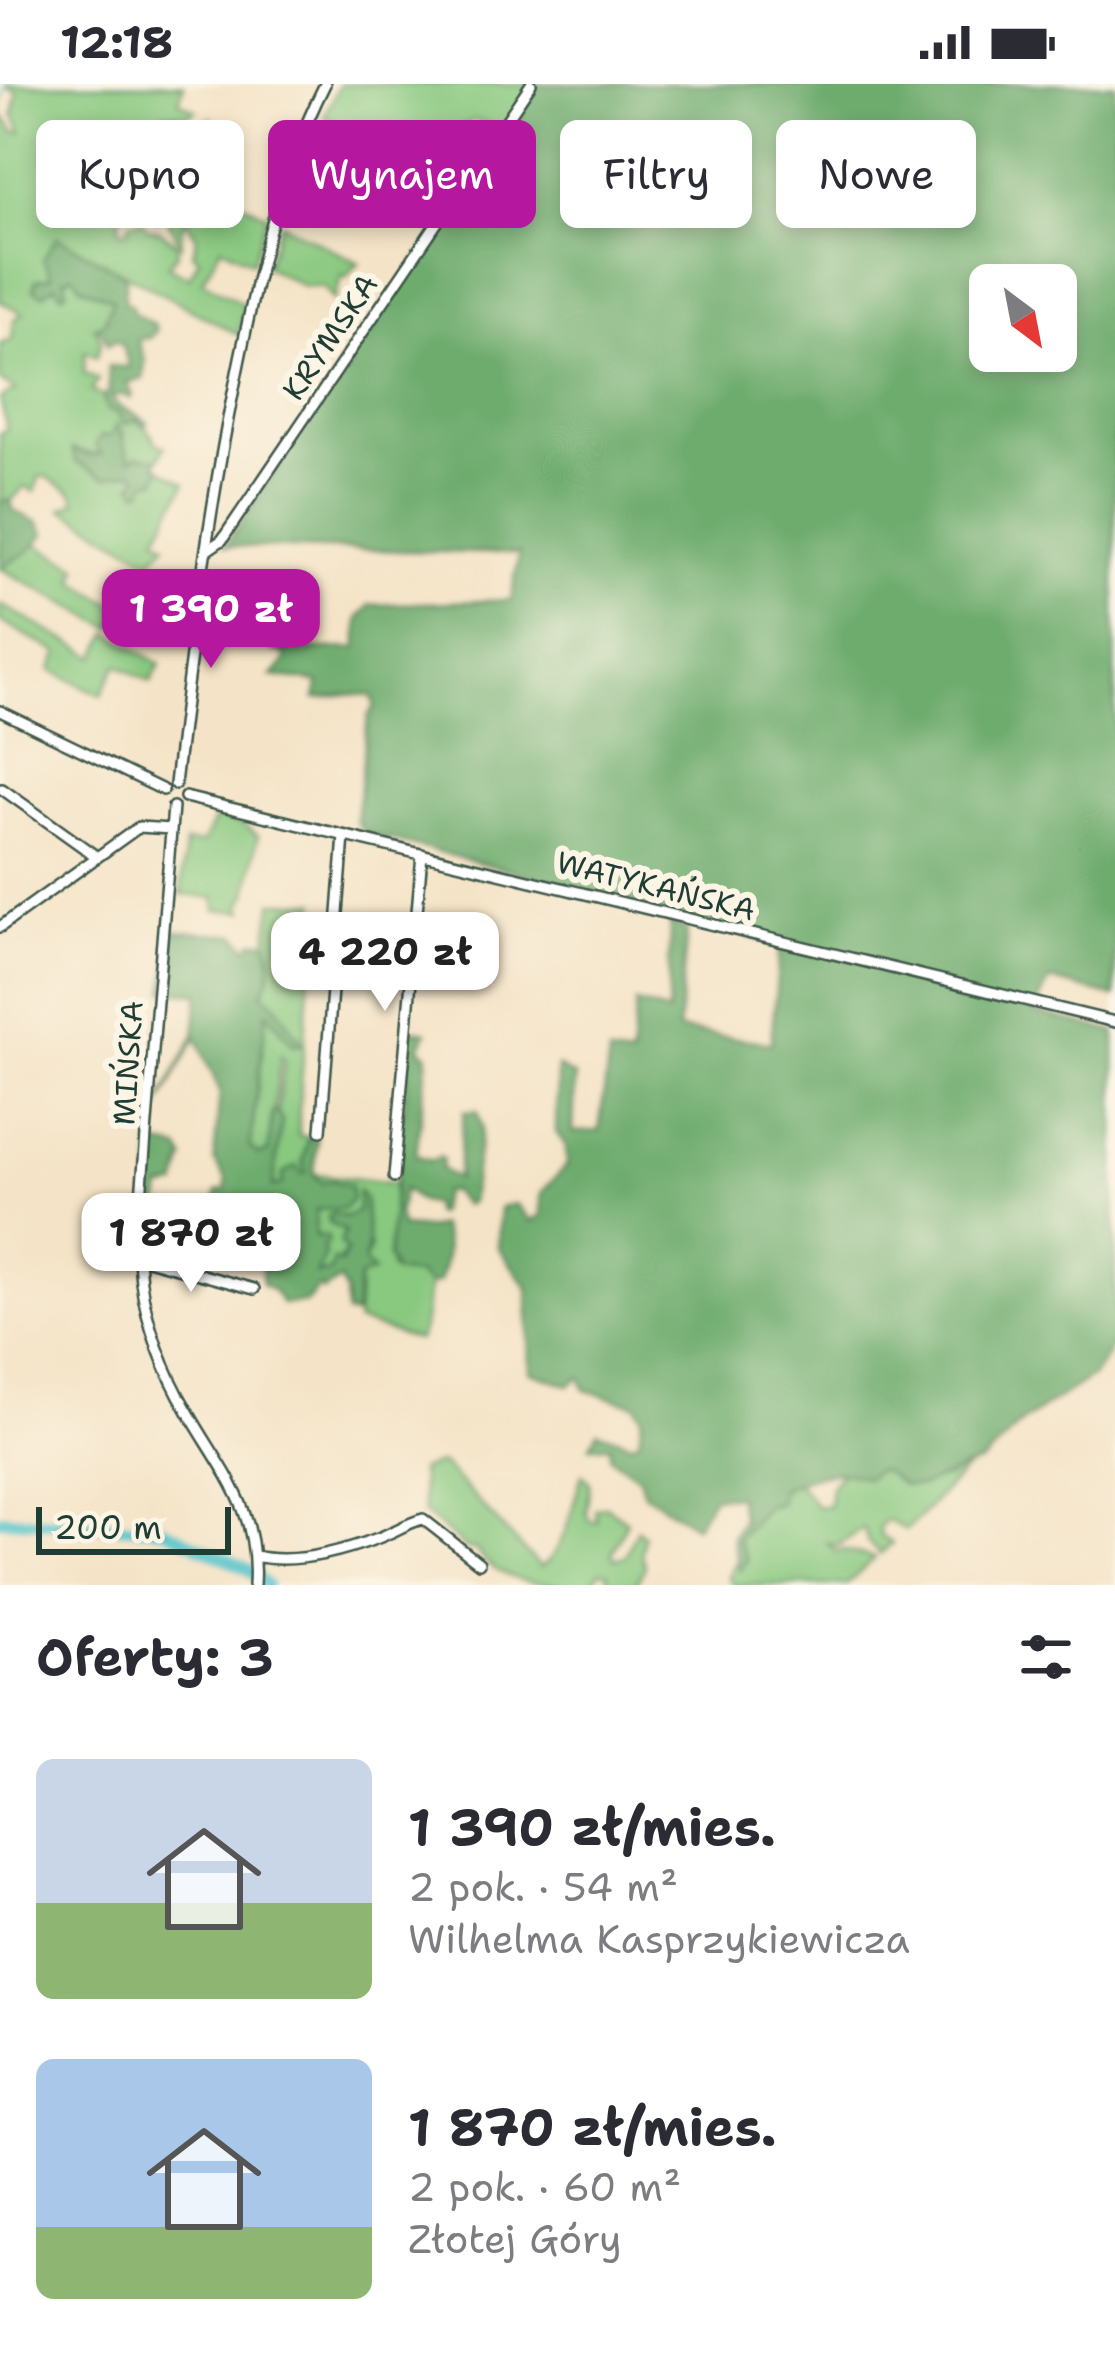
<!DOCTYPE html>
<html lang="pl">
<head>
<meta charset="utf-8">
<style>
	:root { --surface:#fff; --page:#f2f2f3; --text:#2b2b33; --muted:#7c7c81; --accent:#b5179e }
	body { margin:0; font-family:"Shantell Sans",sans-serif; background:var(--page); color:var(--text); height:100vh; display:flex; flex-direction:column; font-size:45px; white-space:nowrap }
	* { box-sizing:border-box; margin:0 }
	p { font-size:39px; color:var(--muted) }
	.icon { flex:none; width:66px; height:66px; fill:none; stroke:currentColor; stroke-width:2; stroke-linecap:round; stroke-linejoin:round }
	.map { position:relative; height:1501px; overflow:hidden }
	.details { display:flex; flex-direction:column; background:var(--surface); flex:1 }
	.details>* { flex:none }
	.top-card { position:absolute; left:36px; top:36px; width:1044px; height:108px; display:flex; gap:24px }
	.needle { width:78px; rotate:148deg }
	.tools { position:absolute; left:969px; top:180px; display:grid; gap:24px }
	.tools a { display:grid; place-items:center; width:108px; height:108px; border-radius:18px; background:var(--surface); box-shadow:0 6px 18px #0003; font-size:60px }
	.scale { position:absolute; left:36px; bottom:30px; width:195px; box-sizing:border-box; padding-left:12px; border:6px solid #1f3d34; border-top:0; font-size:33px; line-height:42px; white-space:nowrap; color:#1f3d34; -webkit-text-stroke:9px #fcf5e5; paint-order:stroke }
	.price { position:absolute; translate:-50% -102px; padding:0 27px; border-radius:24px; background:#fff; color:#222; font-size:39px; line-height:78px; filter:drop-shadow(0 3px 6px #0008) }
	.price::after { content:''; position:absolute; left:50%; top:72px; width:36px; height:27px; margin-left:-18px; background:inherit; clip-path:polygon(0 0,100% 0,50% 100%) }
	.price.current { background:var(--accent); color:#fff }
	ul { padding:0; list-style:none }
	li { display:flex; align-items:center; gap:36px; height:300px; padding:0 36px }
	li span { display:grid; place-items:center; flex:none; width:336px; height:240px; border-radius:18px; color:#555 }
	li>.icon { margin-inline-start:auto }
	span .icon { width:144px; height:144px; fill:#fffc; stroke-width:1 }
	li b { font-size:51px }
	h2 { display:flex; justify-content:space-between; align-items:center; height:144px; padding:0 36px; font-size:51px }
	.tag { padding:0 42px; border-radius:18px; background:var(--surface); box-shadow:0 6px 18px #0003; font-size:42px; line-height:108px }
	.tag.current { background:var(--accent); color:#fff }
	.status { display:flex; justify-content:space-between; align-items:center; height:84px; padding:0 60px; background:var(--surface); direction:ltr }
	.status svg { height:33px; fill:currentColor }
	.map>svg:first-child { display:block }
</style>
</head>
<body>
<div class="status"><b>12:18</b><svg viewBox="0 0 49 12"><path d="M0 12V9h3v3zM5 12V6h3v6zM10 12V3h3v9zM15 12V0h3v12zM26 1h20v11H26zM47 4h2v5h-2z"/></svg></div>
<div class="map">
<svg width="1115" height="1501" viewBox="0 0 1115 1501">
	<rect width="100%" height="100%" fill="#fcf5e5"/>
	<filter id="ink" filterUnits="userSpaceOnUse"><feTurbulence type="fractalNoise" baseFrequency=".00833" numOctaves="2"/><feDisplacementMap in="SourceGraphic" scale="24" xChannelSelector="R" yChannelSelector="G"/><feConvolveMatrix kernelMatrix="1 2 1 2 8 2 1 2 1" color-interpolation-filters="sRGB"/></filter>
	<filter id="wash" filterUnits="userSpaceOnUse"><feTurbulence type="fractalNoise" baseFrequency=".004" numOctaves="4" result="noise"/><feDisplacementMap in="SourceGraphic" scale="48" xChannelSelector="R" yChannelSelector="G"/><feGaussianBlur stdDeviation="2.7" result="paint"/><feColorMatrix in="noise" values="0 0 0 0 0 0 0 0 0 0 0 0 0 0 0 0 0 1.4 0 .05"/><feComposite in="paint" operator="in"/></filter>
	<g filter="url(#wash)">
		<rect width="100%" height="100%" fill="#f4e3c6"/>
		<!-- green -->
		<path fill="#88c87f" stroke="#54825a" stroke-width="3" fill-rule="evenodd" d="M9,0h175l-5,17 17,9 -8,5 -23,-2 -2,15h7l2,-12 6,3v35l-12,14 13,5 12,-4 2,-12 -5,-12 24,-28 -15,62 70,36 -14,47 -32,-16 -18,35 41,24 -5,30 -182,-98 -12,27 8,9 -6,15 12,-1 14,-13 8,13 32,12 -9,23 -9,5 6,12 -4,18 -12,-5 -1,21 14,6 -6,12 11,6 4,13c21,6 39,11 49,33l9,4 -6,11 -28,2 -7,-9 -1,-19c-17,19 -24,27 -49,18l31,27 29,-6 13,10 9,-1 6,-11 24,14 -29,53 10,8 -16,16 -89,-51 14,-7 -4,-9 -27,-17 -6,1 -4,15 -11,-5 -13,14 -11,1v-69l7,-4 -7,-31 16,-8 -16,-9v-37l12,-4 2,-20 9,-7 -23,-12v-189l15,20 7,-1 -9,-17 5,-22 -11,-5zM148,74l8,6v10l-13,12 1,13 13,21 11,-9 1,13 12,20 1,-20 5,-3 10,17 -4,15 6,6 -10,18 -21,-11 9,-12 1,-9 -18,-14 -13,-3 -5,-8 -12,3 -3,8 -7,-1c-2,-14 4,-32 17,-37l-5,-14 12,-3z
			M340,0h196l-29,45 -33,-9 -15,8 18,47 -18,28 -12,-5 -1,-15 -7,6 -7,-10 -14,2 -22,-13 3,-14 -75,-37z
			M281,139l78,40 -13,15 -4,-2 -8,24 -11,-14h-19l-39,-20z
			M36,460l42,22 -3,15 48,29 -11,18 -112,-60z
			M0,520l96,53 13,-24 51,31 -9,18 -34,-17 -16,30 -50,-25 8,-17 -59,-32z
			M216,733l28,8 14,11 -10,58 -7,10 3,7 -28,-1 -1,-12 -34,-4 4,-51h18z
			M273,818h43l-17,206v28l9,1 -5,25 4,10 -5,2 -5,-7 -15,18 -10,2 10,-67 -5,-6 8,-55 -4,-3 -13,96 -9,3 -9,-8 17,-136 26,34 -31,-52c11,-17 9,-32 6,-50 -2,-12 3,-29 5,-41z
			M314,1090l80,9 -4,84 4,5 24,3 11,10 -6,43 -5,12 -61,-18 2,-44 11,-31 -7,-22 2,-26 -7,12 -28,13 16,8 1,19 -17,21 -14,2 7,-28 5,-5 -1,-5 -12,2 1,-28 28,-2 -16,-25h-6z
			M441,1379l99,104c26,-14 33,-66 42,-93l8,9 -4,29 4,9h7l-2,-12 11,-3 21,15 -15,32 3,6 10,-3 12,-27 7,7 -3,17 4,14 -10,18h-27v-12l-8,-1 -10,13c-47,0 -92,0 -115,-36l-8,1 -44,-38 -3,-42z
			M972,1381c-26,19 -42,44 -66,65l-20,-10 -7,7 2,10 11,6 -12,11 -12,-11 -4,-15 -27,18 -11,-4 10,10 6,-2 33,8 -29,27h-113l-5,-8 14,-26 -5,-12 29,-33 10,-1 4,-15 17,-8 20,25 12,-2 2,-19 12,-15 16,3 17,-4 68,8z"/>
		<!-- forest -->
		<path fill="#6eac6e" stroke="#467451" stroke-width="3" fill-rule="evenodd" d="M536,0h579v913l-65,-17 -17,32 82,20v311l-22,33 -69,45 -42,41 -61,24 -19,-1 -18,-14 -8,-1 -10,8c-28,-13 -59,-1 -86,11v12l-14,5 -28,33 9,21 -7,11 -8,-34 10,-17 -5,-24h-24l-18,30 -51,-33 -5,-16 -29,-20v-12l-20,1 8,-15 32,12 9,-3 3,-24 -6,-11 -51,-15 -5,-13 -11,8 -39,-13 -2,-84 -30,-41 2,-40 16,-3 15,17 10,-5v-23l26,-28 -1,-19 -10,-14 1,-65 18,10 -2,55 26,-1 10,-76 22,3 5,-55 32,10 2,-90 17,7 -9,100 93,13 9,-98 -159,-46 -257,-66 -8,-12 12,-105 7,-10 -3,-10c-24,-4 -33,1 -56,3l2,-17 -46,-6 11,-11 4,-10 -16,-5 87,-2v-29l12,-14 141,-5 8,-46 -294,-8 99,-150 22,-21 6,-17zM990,201h66v66h-66z
			M57,153l69,39 -2,26 7,3 3,8 20,12 2,6 -6,7 -12,1 7,22 -2,18 -16,3 6,14 -3,3 -4,-4 -14,1c5,15 24,15 36,27l-3,3 -8,-6 -14,4 -5,-11 -11,-3 -4,-13 6,-5 -1,-26 21,1 -7,-23 -8,-4 -6,5 -5,-14 -9,-4 10,-5 9,-23 -32,-13 -8,-11 -9,3 3,12 -5,4 -6,-9 -14,10 -9,-6 3,-9 16,-3 -9,-18z
			M117,341l13,35 7,-4 22,2 -3,6 6,5 -6,11 -9,1 -4,9 -5,2 -5,-8 6,-7 -5,-6 -29,7 -29,-16 -4,-12 20,7 10,-3 -7,-9 6,-9 8,1z
			M4,416l7,1 3,10 25,12 6,11 -17,18 -28,16v-66z
			M173,847l64,4 11,13 6,-7h13c7,17 5,37 -5,52l12,9 28,41 -8,2 -27,-33 -17,135 9,8 9,-3 4,-39 4,-1 6,8 -9,67 9,-2 1,-11 13,-8 6,8 4,-2 -3,-10 6,-25 8,2 -3,35 8,9 9,-3 19,5 2,14 -8,9 -28,2 -1,27 12,-1 1,6 -5,4 2,8 -8,20 13,-2 3,-12 8,3 6,-12 -7,-8 5,-12 -15,-7 -2,-7 6,-4 12,4 12,-6v-20l7,8c-1,22 7,43 -1,63l9,10 -14,6 -4,38 -9,-2v-21l-6,-13 -16,11 -6,-3 -12,15 -24,1 -8,-13 -12,-7 1,-41 -34,-13 -4,-11 -11,-8 3,-19 9,-2v-11l-12,-19 6,-69 -24,-54 -40,74 -2,33 26,5 5,10 -8,27 -15,2 -6,43 -9,18 8,-138 40,-76 4,-42 -34,-2z
			M411,946l16,2 -7,16 8,7 -12,100 15,6 9,-5 3,3 -2,10 16,10 7,-67 13,-1 5,16 -12,75 -6,3 -13,-14 -8,1 -6,22 -4,-2v-8l-13,-2 -16,-13 -6,24 3,14 27,2 11,-4c11,17 7,38 0,57l-10,3 -11,-10 -24,-3 -6,-15z"/>
		<g fill="none" stroke-linecap="round" stroke-linejoin="round">
			<!-- stream -->
			<path stroke="#55c3c9" stroke-width="3" d="M0,24l6,-24"/>
			<!-- river -->
			<path stroke="#55c3c9" stroke-width="12" d="M0,1435l163,10 85,40 19,16"/>
		</g>
	</g>
	<g filter="url(#ink)">
		<g fill="none" stroke-linecap="round" stroke-linejoin="round">
			<defs>
				<path id="minor" d="M206,467l16,-11 309,-456
					M0,627l163,79
					M175,700c16,-135 33,-268 60,-401 21,-105 42,-203 90,-299
					M2,705l95,68
					M185,713l930,225
					M173,723c-9,110 -19,219 -27,328 -3,48 -11,99 -5,147 5,42 24,91 46,128 35,62 72,98 67,175
					M0,843l139,-100 32,2
					M321,1047l23,-295
					M394,1093l28,-323
					M140,1174l114,31
					M255,1472c39,9 86,-4 123,-18 16,-6 29,-15 45,-19l56,44"/>
			</defs>
			<!-- minor casing -->
			<use href="#minor" stroke="#3f564a" stroke-width="14"/>
			<!-- minor -->
			<use href="#minor" stroke="#fff" stroke-width="9"/>
		</g>
	</g>
	<g text-anchor="middle" dominant-baseline="central" stroke-width="12" stroke-linejoin="round" paint-order="stroke">
		<!-- street labels -->
		<g font-size="30" fill="#1f3d34" stroke="#fcf5e5">
			<text transform="translate(330 253) rotate(-56)">KRYMSKA</text>
			<text transform="translate(656 802) rotate(14)">WATYKAŃSKA</text>
			<text transform="translate(128 979) rotate(-86)">MIŃSKA</text>
		</g>
	</g>
</svg>
<div class="tools">
<a><svg class="needle" viewBox="-14 -14 28 28"><path d="M0-13l5 13h-10z" fill="#e53935"/><path d="M0 13l5-13h-10z" fill="#7c7c81"/></svg></a>
</div>
<div class="scale">200 m</div>
<b class="price current" style="left:211px;top:587px">1 390 zł</b>
<b class="price" style="left:385px;top:930px">4 220 zł</b>
<b class="price" style="left:191px;top:1211px">1 870 zł</b>
<div class="top-card">
<a class="tag">Kupno</a>
<a class="tag current">Wynajem</a>
<a class="tag">Filtry</a>
<a class="tag">Nowe</a>
</div>
</div>
<section class="details">
<h2>Oferty: 3<svg class="icon" aria-label="filters" viewBox="0 0 24 24"><path d="M4 7h16M4 17h16"/><circle cx="9" cy="7" r="2"/><circle cx="15" cy="17" r="2"/></svg></h2>
<ul>
<li><span style="background:linear-gradient(#c9d6e8 60%,#8fb573 0)"><svg class="icon" aria-label="home" viewBox="0 0 24 24"><path d="M3 11l9-7 9 7M6 9v11h12V9"/></svg></span><div><b>1 390 zł/mies.</b><p>2 pok. · 54 m²</p><p>Wilhelma Kasprzykiewicza</p></div></li>
<li><span style="background:linear-gradient(#a9c7e8 70%,#8fb573 0)"><svg class="icon" aria-label="home" viewBox="0 0 24 24"><path d="M3 11l9-7 9 7M6 9v11h12V9"/></svg></span><div><b>1 870 zł/mies.</b><p>2 pok. · 60 m²</p><p>Złotej Góry</p></div></li>
</ul>
</section>
</body>
</html>
